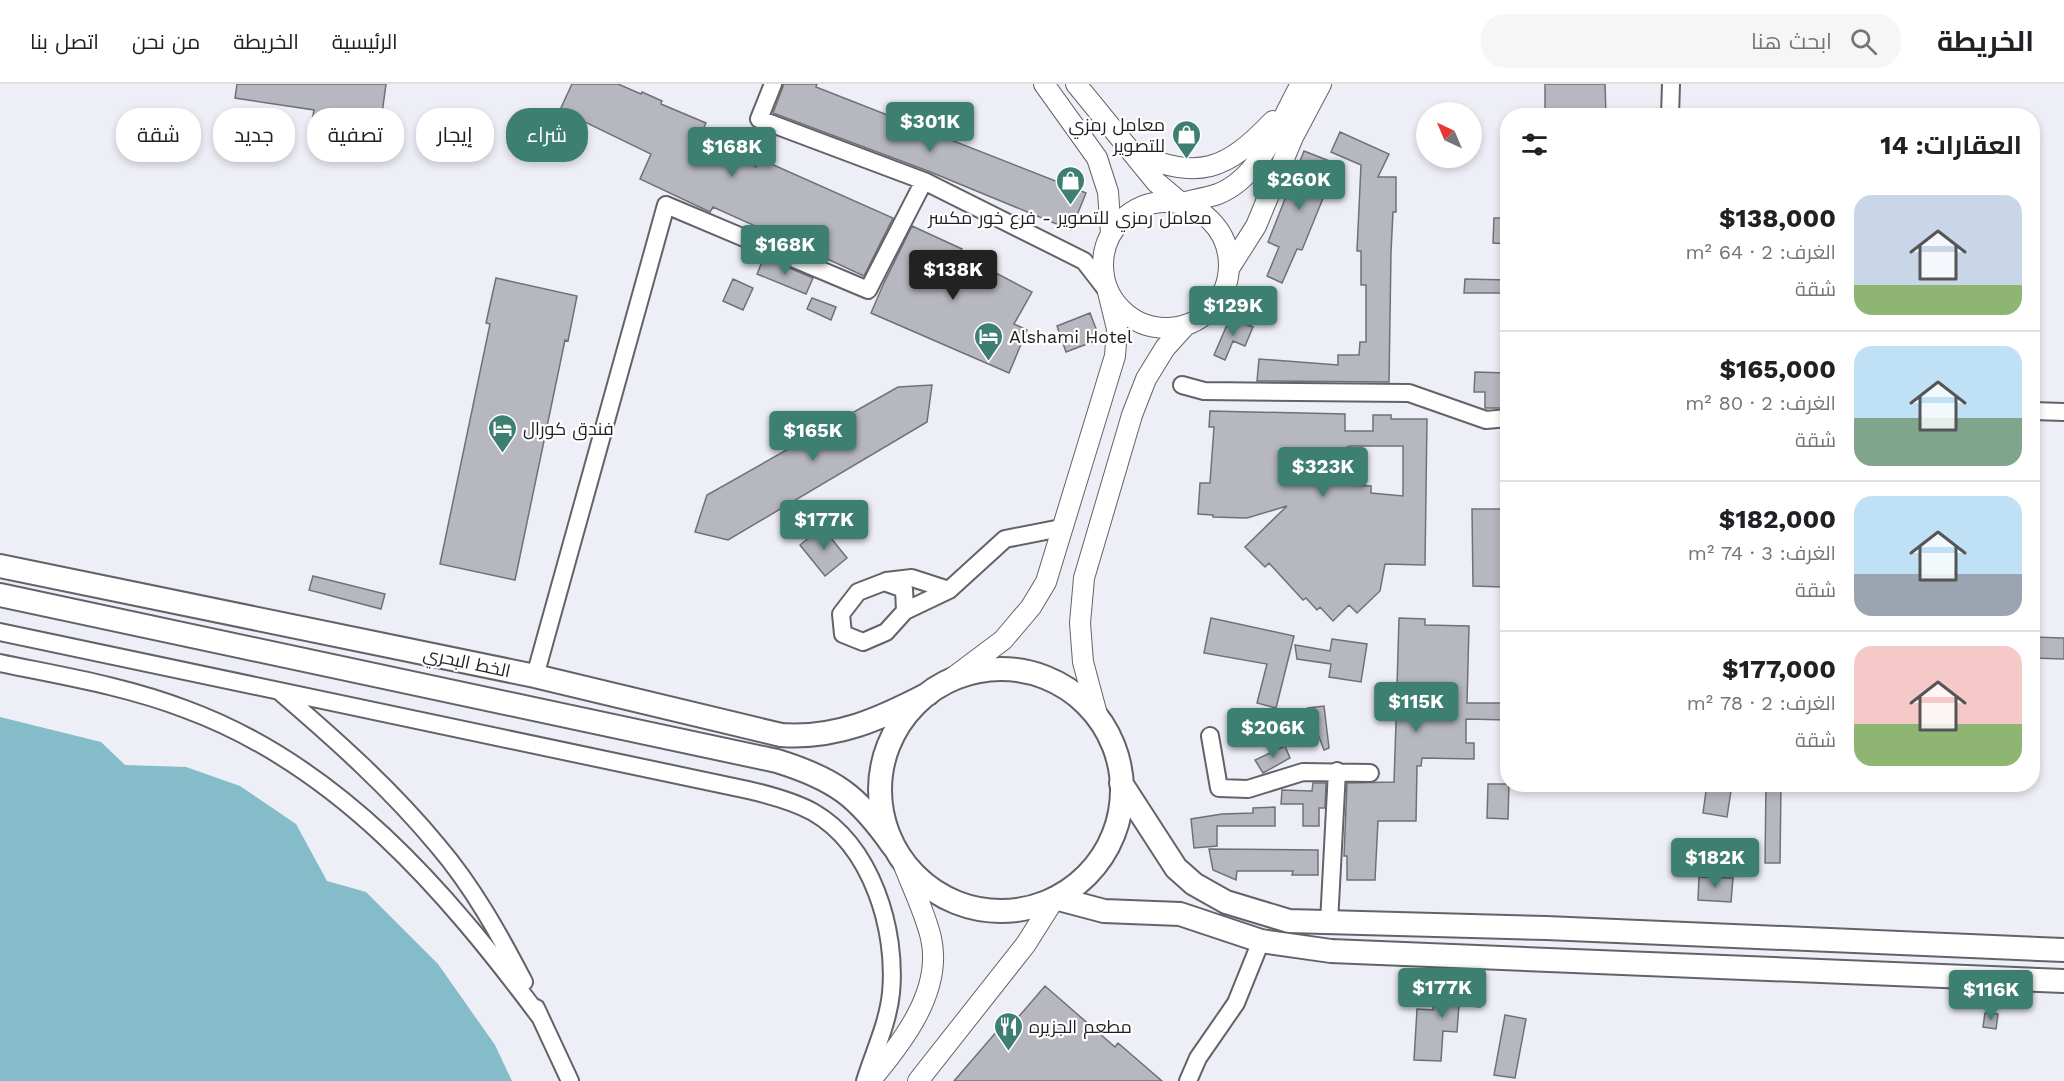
<!DOCTYPE html>
<html lang="ar">
<head>
<meta charset="utf-8">
<style>
	:root { --surface:#fff; --page:#f6f6f6; --text:#202124; --muted:#757577; --line:#e0e0e0; --accent:#3d7f70 }
	body { margin:0; font-family:"Work Sans",Cairo,sans-serif; background:var(--page); color:var(--text); direction:rtl; height:100vh; display:flex; flex-direction:column; font-size:22px; white-space:nowrap }
	* { box-sizing:border-box; margin:0 }
	p { font-size:20px; color:var(--muted) }
	.icon { flex:none; width:33px; height:33px; fill:none; stroke:currentColor; stroke-width:2; stroke-linecap:round; stroke-linejoin:round }
	.map { position:relative; flex:1; overflow:hidden; direction:ltr }
	.sheet { position:absolute; left:1500px; top:24px; width:540px; height:684px; display:flex; flex-direction:column; background:var(--surface); border-radius:24px; box-shadow:0 3px 9px #0003; direction:rtl }
	.sheet>* { flex:none }
	.hud { position:absolute; left:18px; top:24px; width:570px; height:54px; direction:rtl; display:flex; gap:12px }
	.needle { width:39px; rotate:316deg }
	.tools { position:absolute; left:1416px; top:18px; display:grid; gap:12px }
	.tools a { display:grid; place-items:center; width:66px; height:66px; border-radius:50%; background:var(--surface); box-shadow:0 3px 9px #0003; font-size:30px }
	.price { position:absolute; translate:-50% -51px; padding:0 14px; border-radius:6px; background:var(--accent); color:#fff; font-size:20px; line-height:39px; filter:drop-shadow(0 2px 3px #0008) }
	.price::after { content:''; position:absolute; left:50%; top:36px; width:18px; height:14px; margin-left:-9px; background:inherit; clip-path:polygon(0 0,100% 0,50% 100%) }
	.price.on { background:#222; color:#fff }
	ul { padding:0; list-style:none }
	li { display:flex; align-items:center; gap:18px; height:150px; padding:0 18px }
	li+li { border-top:2px solid var(--line) }
	li span { display:grid; place-items:center; flex:none; width:168px; height:120px; border-radius:18px; color:#555 }
	li>.icon { margin-inline-start:auto }
	span .icon { width:72px; height:72px; fill:#fffc; stroke-width:1 }
	li b { font-size:26px }
	h2 { display:flex; justify-content:space-between; align-items:center; height:72px; padding:0 18px; font-size:26px }
	.pill { padding:0 21px; border-radius:24px; background:var(--surface); box-shadow:0 3px 9px #0003; font-size:21px; line-height:54px }
	.pill.on { background:var(--accent); color:#fff }
	header { display:flex; align-items:center; gap:36px; box-sizing:border-box; height:84px; padding:0 30px; background:var(--surface); border-bottom:2px solid var(--line) }
	header strong { font-size:28px }
	nav { display:flex; gap:33px; margin-inline-start:auto; font-size:21px }
	.search { width:420px; height:54px; background:var(--page); display:flex; align-items:center; gap:15px; box-sizing:border-box; padding:0 21px; border-radius:24px; color:var(--muted); font-size:22px }
	.map>svg:first-child { display:block }
</style>
</head>
<body>
<header>
<strong>الخريطة</strong>
<div class="search"><svg class="icon" aria-label="search" viewBox="0 0 24 24"><circle cx="10" cy="10" r="6"/><path d="M15 15l6 6"/></svg>ابحث هنا</div>
<nav><a>الرئيسية</a><a>الخريطة</a><a>من نحن</a><a>اتصل بنا</a></nav>
</header>
<div class="map">
<svg width="2064" height="997" viewBox="0 0 2064 997">
	<rect width="100%" height="100%" fill="#edeef6"/>
	<!-- water -->
	<path fill="#84bcc9" d="M0,633l101,25 24,23 61,2 54,19 56,38 31,57 39,11 72,72 57,81 17,36h-512z"/>
	<!-- building -->
	<path fill="#b7b8bf" stroke="#707177" stroke-width="1.5" fill-rule="evenodd" d="M237,0h149l-6,45 -68,-8 2,-11 -79,-12z
		M572,0h46l23,10 1,-2 20,9 -1,3 45,19 -5,11 55,33 4,-8 133,59 -29,58 -41,-19 -1,2 -50,-21 1,-4 -60,-27 -3,5 -70,-33 11,-25 -91,-44z
		M784,0h33l-1,3 270,106 -15,37 -143,-59 -155,-58z
		M1545,0h60l1,32h-61z
		M1340,48l49,22 -11,23h18v35h-3l-2,40 -2,130 -132,-1 2,-22 79,6v-10h21l1,-13h6v-57h-5v-34h-4l4,-86 -30,-13z
		M1304,67l33,13 -35,86 -5,-1 -15,34 -15,-7 12,-29 -11,-5z
		M1494,134h14v26l-15,-1z
		M912,142l50,23 -2,5 72,38 -18,32 13,6 -18,43 -138,-60 12,-28z
		M764,173l49,21 -7,16 -49,-20z
		M496,194l81,18 -9,45 -3,-1 -50,240 -75,-16 50,-240 -4,-1z
		M733,195l20,9 -10,22 -20,-9z
		M1465,195l43,1v13h-44z
		M812,214l24,9 -5,13 -24,-11z
		M1090,229l10,26 -34,13 -9,-26z
		M1230,234l23,9 -8,19 -12,-5 -8,19 -11,-5z
		M1475,288l33,1v35h-23v-16h-11z
		M932,301l-5,37 -199,118 -33,-8 12,-37 191,-108z
		M1210,327l135,3v17h28v-16h18v4h36l-2,146 -40,-1 -5,27 -23,22 -8,-8 -16,16 -13,-14 -3,3 -11,-12 -3,2 -34,-37 -4,4 -20,-20 42,-41 -40,12 -34,-1v-2l-15,-1 2,-31h10l4,-56h-5zM1350,362h53v50l-32,-3v-7l-27,-1 1,-37z
		M1472,425h30v78l-29,-1z
		M822,443l25,31 -22,18 -25,-31z
		M313,492l72,18 -4,15 -72,-19z
		M1211,534l83,18 -18,72 -19,-5 10,-39 -63,-11z
		M1399,534l26,1v6l44,1 -2,77h41v17l-42,-1v24h8v16l-52,-1 -1,8h-4l-1,55h-38l-3,59h-28v-24h-3l3,-73 47,-1 3,-89 9,-4 -9,-2z
		M2032,553l32,1v21l-32,-1z
		M1332,555l35,5 -6,38 -32,-5 2,-13 -34,-5 -2,-14 35,6z
		M1324,622l5,42 -5,2 -16,-42z
		M1285,662l5,12 -27,15 -8,-13z
		M1313,699h13l-1,25h-6v18h-16v-22h-22l1,-14 30,1z
		M1488,700h21l-1,35 -21,-1z
		M1707,700h25l-5,33 -24,-4z
		M1766,700h15l-1,79h-15z
		M1275,723v19h-58v20l-23,2 -3,-29 31,-5 31,-1v-5z
		M1209,765l109,1v25h-26l1,-4h-56l-1,9 -23,-10z
		M1699,793l34,1 -2,24 -33,-2z
		M1434,900l47,3 -1,20 -21,-2 -2,27 -14,-1 -2,30 -27,-1 3,-51 16,1z
		M1045,902l70,61 3,-4 44,38h-208l50,-58 5,5z
		M1985,929l13,1 -2,15 -13,-2z
		M1505,931l21,4 -11,59 -21,-3z"/>
	<g fill="none" stroke-linecap="round" stroke-linejoin="round">
		<defs>
			<path id="minor" d="M773,0l-14,35 165,62 160,80 24,31
				M1670,32l1,-32
				M1182,301l22,6 205,2 77,27 22,-2
				M2032,327l32,1
				M886,497l26,-3 37,12
				M884,498l20,7 1,22 -19,21 -23,10 -20,-8 -2,-20 17,-22z
				M905,527l44,-21 56,-51 56,-11
				M0,548l748,158c22,5 45,11 65,22 59,34 84,118 78,181 -3,30 -17,59 -26,88
				M0,579c62,13 125,23 185,46 153,56 260,181 355,308
				M535,592l131,-471 202,85 56,-109
				M280,608c56,48 111,97 158,154 35,41 61,88 86,136
				M1210,652l9,52 29,1 55,-17 67,1
				M1329,839l8,-152
				M536,924l34,73
				M1188,997l10,-23 38,-55 25,-62"/>
			<path id="major" d="M1044,0l53,74 11,34 3,42
				M1076,0l80,98 25,21c12,-3 25,-5 37,-9 43,-17 62,-73 83,-110
				M1135,70c65,26 90,17 138,-33
				M1103 181a63 63 0 1 1 126 0a63 63 0 1 1-126 0Z
				M1230,183l26,-41 37,-89 28,-53
				M943,601l60,-45 28,-33 15,-25 69,-226 2,-27 -9,-37
				M1098,634l-15,-56 -3,-39 4,-45 48,-163 14,-36 19,-31 20,-22
				M870,997c32,-38 73,-90 61,-143 -6,-26 -20,-53 -29,-78
				M918,997l108,-137 29,-46"/>
			<path id="highway" d="M0,482l535,110 246,59c55,4 99,-16 147,-41
				M0,511l777,166c58,18 81,35 116,85
				M880 706a121 121 0 1 1 242 0a121 121 0 1 1-242 0Z
				M1121,699l55,85 18,16 32,18 63,19 257,7 518,22
				M1055,814l49,13 76,3 81,27 70,10 733,30"/>
		</defs>
		<!-- minor casing -->
		<use href="#minor" stroke="#62636a" stroke-width="20"/>
		<!-- major casing -->
		<use href="#major" stroke="#62636a" stroke-width="22"/>
		<!-- highway casing -->
		<use href="#highway" stroke="#62636a" stroke-width="26"/>
		<!-- minor -->
		<use href="#minor" stroke="#fff" stroke-width="16"/>
		<!-- major -->
		<use href="#major" stroke="#fff" stroke-width="20"/>
		<!-- highway -->
		<use href="#highway" stroke="#fff" stroke-width="22"/>
	</g>
	<!-- icons -->
	<defs>
		<symbol id="shop-pin" viewBox="-11 -11 22 30"><path d="M0 17L-7.5 6A9.5 9.5 0 1 1 7.5 6Z" fill="#3d7f70" stroke="#fff"/><path d="M-5-2.5h2.3a2.7 3.5 0 0 1 5.4 0H5L5.5 6h-11ZM-1.5-2.5h3a1.5 2.3 0 0 0-3 0Z" fill="#fff"/></symbol>
		<symbol id="hotel-pin" viewBox="-11 -11 22 30"><path d="M0 17L-7.5 6A9.5 9.5 0 1 1 7.5 6Z" fill="#3d7f70" stroke="#fff"/><path d="M-6-4.5h1.5V1H6V5H4.5V3h-9V5H-6ZM-4 0a1.8 1.8 0 1 1 3.6 0ZM.5 0V-2.5h3Q6-2.5 6 0Z" fill="#fff"/></symbol>
		<symbol id="restaurant-pin" viewBox="-11 -11 22 30"><path d="M0 17L-7.5 6A9.5 9.5 0 1 1 7.5 6Z" fill="#3d7f70" stroke="#fff"/><path d="M-5-6h1v4h1v-4h1v4h1v-4h1v5L-1.5 .5V6h-2V.5L-5-1ZM5-6V6H3V1.5H1.5Q1.5-4 5-6Z" fill="#fff"/></symbol>
	</defs>
	<g fill-rule="evenodd">
		<use href="#shop-pin" x="1170" y="34" width="33" height="45"/>
		<use href="#shop-pin" x="1054" y="80" width="33" height="45"/>
		<use href="#hotel-pin" x="972" y="236" width="33" height="45"/>
		<use href="#hotel-pin" x="486" y="328" width="33" height="45"/>
		<use href="#restaurant-pin" x="992" y="926" width="33" height="45"/>
	</g>
	<g text-anchor="middle" dominant-baseline="central" stroke-width="4.5" stroke-linejoin="round" paint-order="stroke">
		<!-- poi labels -->
		<g font-size="18" fill="#1f1f22" stroke="#fff" text-anchor="start">
			<text x="1165" y="40" text-anchor="end">معامل رمزي<tspan x="1165" dy="21">للتصوير</tspan></text>
			<text x="1070" y="133" text-anchor="middle">معامل رمزي للتصوير - فرع خور مكسر</text>
			<text x="1009" y="252">Alshami Hotel</text>
			<text x="523" y="344">فندق كورال</text>
			<text x="1029" y="942">مطعم الجزيره</text>
		</g>
		<!-- street labels -->
		<g font-size="18" fill="#1f1f22" stroke="#fff">
			<text transform="translate(467 578) rotate(12)">الخط البحري</text>
		</g>
	</g>
</svg>
<div class="tools">
<a><svg class="needle" viewBox="-14 -14 28 28"><path d="M0-13l5 13h-10z" fill="#e53935"/><path d="M0 13l5-13h-10z" fill="#757577"/></svg></a>
</div>
<b class="price" style="left:930px;top:69px">$301K</b>
<b class="price" style="left:732px;top:94px">$168K</b>
<b class="price" style="left:1299px;top:127px">$260K</b>
<b class="price" style="left:785px;top:192px">$168K</b>
<b class="price on" style="left:953px;top:217px">$138K</b>
<b class="price" style="left:1233px;top:253px">$129K</b>
<b class="price" style="left:813px;top:378px">$165K</b>
<b class="price" style="left:1323px;top:414px">$323K</b>
<b class="price" style="left:824px;top:467px">$177K</b>
<b class="price" style="left:1416px;top:649px">$115K</b>
<b class="price" style="left:1273px;top:675px">$206K</b>
<b class="price" style="left:1715px;top:805px">$182K</b>
<b class="price" style="left:1442px;top:935px">$177K</b>
<b class="price" style="left:1991px;top:937px">$116K</b>
<div class="hud">
<a class="pill on">شراء</a>
<a class="pill">إيجار</a>
<a class="pill">تصفية</a>
<a class="pill">جديد</a>
<a class="pill">شقة</a>
</div>
<section class="sheet">
<h2>العقارات: 14<svg class="icon" aria-label="filters" viewBox="0 0 24 24"><path d="M4 7h16M4 17h16"/><circle cx="9" cy="7" r="2"/><circle cx="15" cy="17" r="2"/></svg></h2>
<ul>
<li><span style="background:linear-gradient(#c9d6e8 75%,#8fb573 0)"><svg class="icon" aria-label="home" viewBox="0 0 24 24"><path d="M3 11l9-7 9 7M6 9v11h12V9"/></svg></span><div><b>$138,000</b><p>الغرف: 2 · 64 m²</p><p>شقة</p></div></li>
<li><span style="background:linear-gradient(#bfe0f5 60%,#7fa58c 0)"><svg class="icon" aria-label="home" viewBox="0 0 24 24"><path d="M3 11l9-7 9 7M6 9v11h12V9"/></svg></span><div><b>$165,000</b><p>الغرف: 2 · 80 m²</p><p>شقة</p></div></li>
<li><span style="background:linear-gradient(#bfe0f5 65%,#9aa5b1 0)"><svg class="icon" aria-label="home" viewBox="0 0 24 24"><path d="M3 11l9-7 9 7M6 9v11h12V9"/></svg></span><div><b>$182,000</b><p>الغرف: 3 · 74 m²</p><p>شقة</p></div></li>
<li><span style="background:linear-gradient(#f6c9c9 65%,#8fb573 0)"><svg class="icon" aria-label="home" viewBox="0 0 24 24"><path d="M3 11l9-7 9 7M6 9v11h12V9"/></svg></span><div><b>$177,000</b><p>الغرف: 2 · 78 m²</p><p>شقة</p></div></li>
</ul>
</section>
</div>
</body>
</html>
